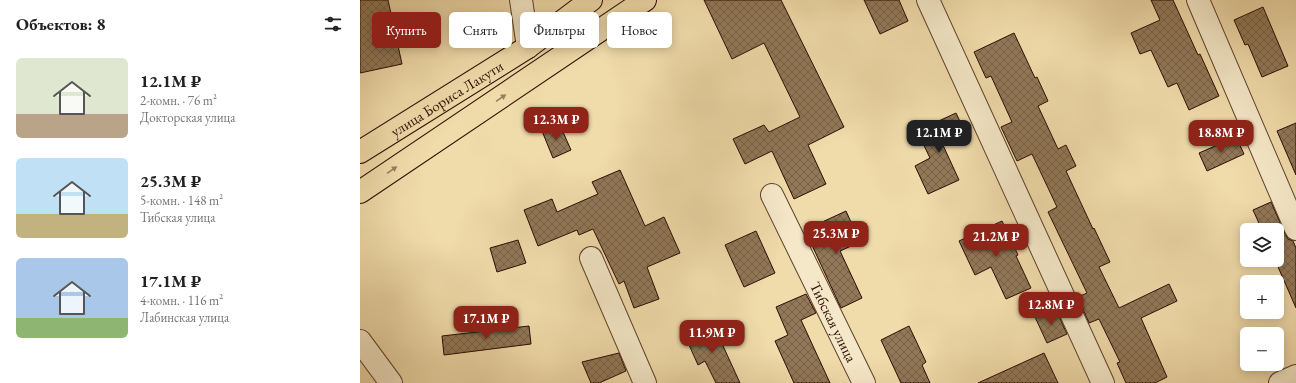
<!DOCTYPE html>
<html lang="ru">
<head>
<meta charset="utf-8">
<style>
	:root { --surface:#fff; --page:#f6f6f6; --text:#202124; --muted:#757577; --accent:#8f2418 }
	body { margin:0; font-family:"EB Garamond",serif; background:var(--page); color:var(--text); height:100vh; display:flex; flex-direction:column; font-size:15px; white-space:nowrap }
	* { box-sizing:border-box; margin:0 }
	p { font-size:13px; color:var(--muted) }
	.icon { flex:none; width:22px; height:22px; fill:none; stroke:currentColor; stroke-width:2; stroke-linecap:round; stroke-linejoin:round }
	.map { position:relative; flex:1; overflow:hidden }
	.details { display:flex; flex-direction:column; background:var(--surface); width:360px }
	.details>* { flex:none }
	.banner { position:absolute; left:12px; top:12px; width:380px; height:36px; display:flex; gap:8px }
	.controls { position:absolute; left:880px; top:223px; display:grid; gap:8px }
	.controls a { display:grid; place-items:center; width:44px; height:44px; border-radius:6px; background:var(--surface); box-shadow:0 2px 10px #0003; font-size:20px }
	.price { position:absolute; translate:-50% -34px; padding:0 9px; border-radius:8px; background:var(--accent); color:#fff; font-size:13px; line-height:26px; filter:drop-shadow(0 1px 2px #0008) }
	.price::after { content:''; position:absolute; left:50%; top:24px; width:12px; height:9px; margin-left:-6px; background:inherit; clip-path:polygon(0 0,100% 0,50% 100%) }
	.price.current { background:#222; color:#fff }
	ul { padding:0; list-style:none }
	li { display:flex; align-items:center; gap:12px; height:100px; padding:0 16px }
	li span { display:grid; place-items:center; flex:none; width:112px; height:80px; border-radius:6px; color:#555 }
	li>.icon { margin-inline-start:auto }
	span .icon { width:48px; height:48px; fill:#fffc; stroke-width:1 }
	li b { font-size:17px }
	h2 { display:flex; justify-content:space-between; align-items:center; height:48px; padding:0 16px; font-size:17px }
	.chip { padding:0 14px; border-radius:6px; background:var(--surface); box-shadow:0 2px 10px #0003; font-size:14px; line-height:36px }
	.chip.current { background:var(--accent); color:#fff }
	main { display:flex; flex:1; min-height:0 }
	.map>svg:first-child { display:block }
</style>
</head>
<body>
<main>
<section class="details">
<h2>Объектов: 8<svg class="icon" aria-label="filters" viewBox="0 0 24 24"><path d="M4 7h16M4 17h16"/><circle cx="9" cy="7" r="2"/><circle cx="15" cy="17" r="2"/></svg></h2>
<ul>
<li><span style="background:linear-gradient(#dfe7d0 70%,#b9a48a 0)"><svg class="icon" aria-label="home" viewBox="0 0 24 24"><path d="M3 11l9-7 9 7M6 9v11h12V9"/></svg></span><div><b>12.1M ₽</b><p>2-комн. · 76 m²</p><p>Докторская улица</p></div></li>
<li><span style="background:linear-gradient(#bfe0f5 70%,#c2b280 0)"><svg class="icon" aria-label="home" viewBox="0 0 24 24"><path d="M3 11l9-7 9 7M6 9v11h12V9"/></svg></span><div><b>25.3M ₽</b><p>5-комн. · 148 m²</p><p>Тибская улица</p></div></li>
<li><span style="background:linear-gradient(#a9c7e8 75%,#8fb573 0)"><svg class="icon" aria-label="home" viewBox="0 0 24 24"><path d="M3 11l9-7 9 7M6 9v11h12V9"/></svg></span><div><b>17.1M ₽</b><p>4-комн. · 116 m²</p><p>Лабинская улица</p></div></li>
</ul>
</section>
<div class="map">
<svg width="936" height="383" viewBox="0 0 936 383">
	<defs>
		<pattern id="building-cross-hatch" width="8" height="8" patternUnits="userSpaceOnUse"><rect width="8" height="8" fill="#917858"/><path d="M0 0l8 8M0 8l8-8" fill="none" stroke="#776146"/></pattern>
	</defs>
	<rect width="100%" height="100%" fill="#f0dbaa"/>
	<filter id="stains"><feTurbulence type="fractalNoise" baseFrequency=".005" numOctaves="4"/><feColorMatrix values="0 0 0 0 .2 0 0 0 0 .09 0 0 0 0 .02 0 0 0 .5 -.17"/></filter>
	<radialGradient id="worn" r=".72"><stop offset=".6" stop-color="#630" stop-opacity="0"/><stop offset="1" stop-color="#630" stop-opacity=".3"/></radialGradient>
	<!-- building -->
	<path fill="url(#building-cross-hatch)" stroke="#2a0c00" d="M0,0h28l14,64 -42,9z
		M344,0h77l63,127 -36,18 18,39 -32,15 -22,-48 -27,13 -12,-25 31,-14 5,7 31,-15 -36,-74 -32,16z
		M504,0h35l9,21 -28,13z
		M791,0h22l25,55 2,-1 19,42 -30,14 -12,-27 -9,4 -17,-37 -11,4 -9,-21 29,-13z
		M903,7l25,59 -26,11 -14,-33 -3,1 -11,-25z
		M654,33l21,45 2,-1 11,24 -10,5 20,43 8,-4 10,21 -10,5 27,58 1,-1 16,34 -11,5 20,41 50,-24 8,17 -36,17 26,59 -12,6h-29l-9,-20 3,-1 -21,-43 -10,4 -11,-26 9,-4 -39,-81 9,-5 -25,-53 -15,7 -16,-34 11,-5 -21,-46 -5,2 -12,-26z
		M596,113l9,19 -23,11 17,37 -31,14 -13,-28 15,-8 -13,-27z
		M199,123l12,27 -18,8 -11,-27z
		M936,123v52l-19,-44z
		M876,137l8,17 -37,17 -8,-18z
		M260,170l25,56 19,-9 16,36 -33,14 12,32 -25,9 -10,-27 -5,3 -26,-55 -14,6 -2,-5 -39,16 -14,-36 28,-11 5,13 41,-18 -6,-12z
		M911,202l14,32 3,5 5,2 3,7v60l-21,-48h2v-30h-15l-9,-20z
		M486,211l14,31 -20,9 22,47 -21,10 -36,-78z
		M642,221l16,34 -2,1 15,32 -25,11 -15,-32 -16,8 -16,-34z
		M396,231l19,42 -31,14 -19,-42z
		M158,240l8,23 -29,9 -7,-24z
		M446,294l10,19 -15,7 29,63h-36l-19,-42 13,-6 -12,-28z
		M695,308l12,26 -20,9 -12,-26z
		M353,324l27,59h-24l-11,-22 -7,4 -13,-29z
		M169,326l2,18 -87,11 -2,-19z
		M549,326l17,36 -4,3 8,18h-29l-20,-43z
		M259,353l7,18 -27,12h-8l-9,-21z
		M684,353l14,30h-80z"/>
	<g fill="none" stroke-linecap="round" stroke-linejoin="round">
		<defs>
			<g id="minor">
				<path d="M161,0l7,47"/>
				<path d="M568,0l175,383"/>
				<path d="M838,0l98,229"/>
				<path id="s1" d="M412,195l92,188"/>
				<path d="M231,258l54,125"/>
				<path d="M0,341l31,42"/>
				<path d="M920,383l16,-7"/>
			</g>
			<g id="major">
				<path id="s2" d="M0,152l168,-105 63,-47"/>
				<path d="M0,192l285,-192"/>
			</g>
		</defs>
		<!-- minor casing -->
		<use href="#minor" stroke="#5c402a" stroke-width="24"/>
		<!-- major casing -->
		<use href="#major" stroke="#2a0c00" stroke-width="24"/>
		<!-- minor -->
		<use href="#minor" stroke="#f5e8c8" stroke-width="22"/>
		<!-- major -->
		<use href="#major" stroke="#f0dbaa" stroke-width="22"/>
	</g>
	<!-- one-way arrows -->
	<defs><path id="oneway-solid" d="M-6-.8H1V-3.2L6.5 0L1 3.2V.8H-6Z"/></defs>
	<g fill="#977e5e">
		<use href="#oneway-solid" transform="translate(141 98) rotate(-34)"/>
		<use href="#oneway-solid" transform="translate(32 170) rotate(-34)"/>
	</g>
	<g text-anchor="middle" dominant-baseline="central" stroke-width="3" stroke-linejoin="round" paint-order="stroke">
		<!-- street labels -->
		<g font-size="15" fill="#2a0c00" stroke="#f5e8c8">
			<text stroke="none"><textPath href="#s2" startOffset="102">улица Бориса Лакути</textPath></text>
			<text stroke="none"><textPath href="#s1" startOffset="141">Тибская улица</textPath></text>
		</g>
	</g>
	<rect width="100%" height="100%" filter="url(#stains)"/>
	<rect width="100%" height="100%" fill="url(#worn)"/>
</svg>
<div class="controls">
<a><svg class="icon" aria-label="layers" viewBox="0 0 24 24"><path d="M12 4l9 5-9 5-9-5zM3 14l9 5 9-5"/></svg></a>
<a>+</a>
<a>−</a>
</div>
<b class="price" style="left:196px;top:141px">12.3M ₽</b>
<b class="price current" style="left:579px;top:154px">12.1M ₽</b>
<b class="price" style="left:861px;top:154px">18.8M ₽</b>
<b class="price" style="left:476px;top:255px">25.3M ₽</b>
<b class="price" style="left:636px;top:258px">21.2M ₽</b>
<b class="price" style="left:691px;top:326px">12.8M ₽</b>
<b class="price" style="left:126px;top:340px">17.1M ₽</b>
<b class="price" style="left:352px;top:354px">11.9M ₽</b>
<div class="banner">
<a class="chip current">Купить</a>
<a class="chip">Снять</a>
<a class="chip">Фильтры</a>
<a class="chip">Новое</a>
</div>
</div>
</main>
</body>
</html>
